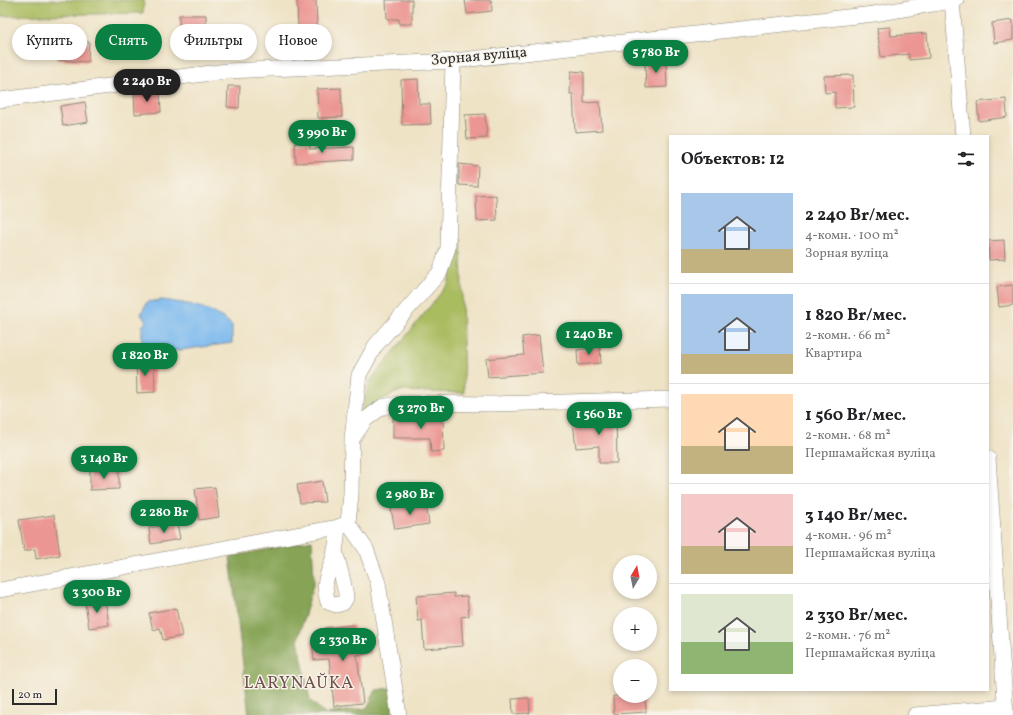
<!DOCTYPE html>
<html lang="ru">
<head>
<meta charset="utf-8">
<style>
	:root { --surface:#fff; --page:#f2f2f2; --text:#202124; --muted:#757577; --line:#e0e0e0; --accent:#0b8043 }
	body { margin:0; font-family:Vollkorn,serif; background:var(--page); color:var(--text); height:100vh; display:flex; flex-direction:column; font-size:15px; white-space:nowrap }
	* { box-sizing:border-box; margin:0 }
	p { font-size:13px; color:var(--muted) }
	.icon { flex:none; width:22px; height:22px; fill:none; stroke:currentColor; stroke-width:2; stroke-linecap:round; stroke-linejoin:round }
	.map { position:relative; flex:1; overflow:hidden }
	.panel { position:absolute; left:669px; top:135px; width:320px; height:556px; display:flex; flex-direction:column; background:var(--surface); border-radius:0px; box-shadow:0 2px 6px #0003 }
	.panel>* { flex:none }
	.banner { position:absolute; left:12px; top:24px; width:380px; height:36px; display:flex; gap:8px }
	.needle { width:26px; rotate:10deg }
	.tools { position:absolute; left:613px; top:555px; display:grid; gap:8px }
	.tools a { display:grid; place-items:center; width:44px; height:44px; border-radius:50%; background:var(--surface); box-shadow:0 2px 6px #0003; font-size:20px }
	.scale { position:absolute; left:12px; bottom:10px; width:45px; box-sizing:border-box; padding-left:4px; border:2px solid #2b2b2b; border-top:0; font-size:11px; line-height:14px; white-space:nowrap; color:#2b2b2b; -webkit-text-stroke:3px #f7f3e8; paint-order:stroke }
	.price { position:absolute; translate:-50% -34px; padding:0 9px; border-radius:14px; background:var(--accent); color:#fff; font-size:13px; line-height:26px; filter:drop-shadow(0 1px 2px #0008) }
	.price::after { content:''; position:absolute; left:50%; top:24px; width:12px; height:9px; margin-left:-6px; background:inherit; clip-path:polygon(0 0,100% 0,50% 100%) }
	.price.selected { background:#222; color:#fff }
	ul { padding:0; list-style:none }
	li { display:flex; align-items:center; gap:12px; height:100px; padding:0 12px }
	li+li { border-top:1px solid var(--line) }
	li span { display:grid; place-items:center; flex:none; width:112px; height:80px; border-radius:0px; color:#555 }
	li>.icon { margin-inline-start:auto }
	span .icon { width:48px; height:48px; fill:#fffc; stroke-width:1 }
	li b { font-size:17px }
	h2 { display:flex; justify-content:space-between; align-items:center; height:48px; padding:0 12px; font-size:17px }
	.chip { padding:0 14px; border-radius:18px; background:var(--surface); box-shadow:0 2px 6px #0003; font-size:14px; line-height:36px }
	.chip.selected { background:var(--accent); color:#fff }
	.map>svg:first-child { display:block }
</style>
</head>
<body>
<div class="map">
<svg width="1013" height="715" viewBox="0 0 1013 715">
	<rect width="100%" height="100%" fill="#f7f3e8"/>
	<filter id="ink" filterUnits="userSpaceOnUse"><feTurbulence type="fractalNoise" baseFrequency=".025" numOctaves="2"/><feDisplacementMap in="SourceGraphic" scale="8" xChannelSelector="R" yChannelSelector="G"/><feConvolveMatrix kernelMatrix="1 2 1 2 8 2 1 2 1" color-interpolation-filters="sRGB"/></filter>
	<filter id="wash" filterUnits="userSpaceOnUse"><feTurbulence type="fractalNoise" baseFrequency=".012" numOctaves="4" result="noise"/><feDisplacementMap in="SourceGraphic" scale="16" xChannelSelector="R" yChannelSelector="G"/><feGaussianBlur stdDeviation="0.9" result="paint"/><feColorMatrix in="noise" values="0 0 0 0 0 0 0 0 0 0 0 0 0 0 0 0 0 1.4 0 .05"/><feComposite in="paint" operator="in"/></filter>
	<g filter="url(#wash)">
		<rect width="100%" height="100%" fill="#efe3c6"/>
		<!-- green -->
		<path fill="#aabc60" stroke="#6a7446" d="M0,0h144l-1,13 -143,3z
			M461,238l3,155 -64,-2 -27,13 -14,14 11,-37 78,-97z"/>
		<!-- forest -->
		<path fill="#87a456" stroke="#596840" d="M312,540l2,42 -16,57 12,61 15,14 42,-6 9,-18 14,-2 3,27h-144l-19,-158z"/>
		<!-- water -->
		<path fill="#7bb9ee" stroke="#53728c" d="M162,300c29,4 47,6 70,25v18l-74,10 -12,-5 -4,-6v-16l4,-4 -5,-8 6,-12z"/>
		<g id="blocks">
			<!-- building -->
			<path fill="#ec9693" d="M297,0h19l1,27h-19z
				M386,0h26v24h-13v-5h-12z
				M465,0h26l1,11 -25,3z
				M179,15h27v24l-26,1z
				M1013,20v20l-19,3 -2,-20z
				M890,27l1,9 36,-3 2,25 -20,2v-6l-28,3 -4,-29z
				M120,35h25v20h-25z
				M58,40l31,2 -1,20 -31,-2z
				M666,61l1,26 -21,1 -1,-26z
				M571,71l13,1v31l16,-1 2,28 -27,2 -2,-38h-3z
				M853,75l1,32 -19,1v-16l-10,1 -1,-17z
				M418,79l1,25h11l1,20 -29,1 -1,-45z
				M228,86h12l-1,22 -12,-1z
				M341,88l1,29 -24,1 -1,-29z
				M160,92l1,20 -26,2 -1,-21z
				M1006,99l1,18 -28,4 -2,-19z
				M85,102l3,20 -25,4 -3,-20z
				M485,114l2,24 -20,1 -2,-24z
				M309,142l1,7 44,-2v13l-58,3 -1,-20z
				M459,164l19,2 -1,20 -18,-1z
				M496,195l1,25 -20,1 -1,-25z
				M1004,240l1,19 -16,1 -1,-19z
				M1013,285v20l-14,2 -2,-20z
				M539,335l4,38 -55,4 -2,-18 38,-4 -2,-18z
				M600,347l1,16 -23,2 -1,-15z
				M136,361h18l1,31 -18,1z
				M599,413h17l1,50h-18v-17l-23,2 -3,-26 26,-2z
				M430,417h13l1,34 -13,1 -1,-14h-37v-20z
				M119,469v20l-29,1v-20z
				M322,481l3,21 -25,1 -3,-18z
				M215,487l4,30 -20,3 -4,-31z
				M426,504l3,20 -34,5 -4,-20z
				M54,515l6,40 -24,4 -1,-10 -11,2 -5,-31z
				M177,523l3,16 -29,5 -2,-16z
				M454,593v4l13,-1 2,20 -8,1 2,29 -39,3 -2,-29 -4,1 -2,-25z
				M105,599l4,26 -20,3 -4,-26z
				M176,608l6,28 -19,4 -3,-12 -7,2 -4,-17z
				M353,625l2,9 13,-2 2,21 -13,2 6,48 -29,3 -5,-47 -15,1 -2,-20 13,-2 -1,-10z
				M613,696h32l1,16 -32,2z
				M529,698l1,15 -17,1 -1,-15z"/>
		</g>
	</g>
	<g filter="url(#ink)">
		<use href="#blocks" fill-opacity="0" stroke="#8d8778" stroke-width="1"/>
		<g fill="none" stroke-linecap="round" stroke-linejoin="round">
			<defs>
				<path id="minor" d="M952,0l11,136
					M0,100l227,-29 226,-10 421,-47 82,-14
					M352,439l14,-20 16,-12 22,-4 88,1 178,-5
					M988,458l18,257
					M348,523l18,26 12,34 21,132
					M335,551c2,7 12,43 11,47 -1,2 -2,4 -3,5l-7,2 -8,-3c-8,-23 4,-32 7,-52 2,-8 2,-15 3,-23
					M0,590l338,-63 10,-4 3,-29 1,-55 7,-64 16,-29 65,-74 8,-24 5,-187
					M915,715l90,-8"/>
			</defs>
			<!-- minor casing -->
			<use href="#minor" stroke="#8d8778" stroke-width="16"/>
			<!-- minor -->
			<use href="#minor" stroke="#fff" stroke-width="15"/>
		</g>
	</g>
	<g text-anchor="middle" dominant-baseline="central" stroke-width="3" stroke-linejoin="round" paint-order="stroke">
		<!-- street labels -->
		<g font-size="15" fill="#2b2b2b" stroke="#f7f3e8">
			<text transform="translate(479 57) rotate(-5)">Зорная вуліца</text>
		</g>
		<!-- quarter labels -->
		<g font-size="17" letter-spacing="1" fill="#6f504f" stroke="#f7f3e8">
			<text x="299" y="683">LARYNAŬKA</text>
		</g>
	</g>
</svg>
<div class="tools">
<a><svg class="needle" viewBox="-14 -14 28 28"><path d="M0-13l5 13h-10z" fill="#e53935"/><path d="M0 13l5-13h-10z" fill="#757577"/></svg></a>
<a>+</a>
<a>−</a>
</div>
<div class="scale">20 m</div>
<b class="price" style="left:656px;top:74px">5 780 Br</b>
<b class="price selected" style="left:147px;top:103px">2 240 Br</b>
<b class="price" style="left:322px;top:154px">3 990 Br</b>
<b class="price" style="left:589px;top:356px">1 240 Br</b>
<b class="price" style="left:145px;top:377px">1 820 Br</b>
<b class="price" style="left:421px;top:430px">3 270 Br</b>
<b class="price" style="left:599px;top:436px">1 560 Br</b>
<b class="price" style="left:104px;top:480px">3 140 Br</b>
<b class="price" style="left:410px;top:516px">2 980 Br</b>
<b class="price" style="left:164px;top:534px">2 280 Br</b>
<b class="price" style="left:97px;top:614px">3 300 Br</b>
<b class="price" style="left:343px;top:662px">2 330 Br</b>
<div class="banner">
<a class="chip">Купить</a>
<a class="chip selected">Снять</a>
<a class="chip">Фильтры</a>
<a class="chip">Новое</a>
</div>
<section class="panel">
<h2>Объектов: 12<svg class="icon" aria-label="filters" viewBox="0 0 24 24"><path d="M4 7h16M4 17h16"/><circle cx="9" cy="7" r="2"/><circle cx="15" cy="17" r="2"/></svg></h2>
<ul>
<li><span style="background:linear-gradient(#a9c7e8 70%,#c2b280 0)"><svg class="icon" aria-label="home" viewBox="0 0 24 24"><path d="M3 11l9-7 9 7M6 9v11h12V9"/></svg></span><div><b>2 240 Br/мес.</b><p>4-комн. · 100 m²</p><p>Зорная вуліца</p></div></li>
<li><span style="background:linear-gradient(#a9c7e8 75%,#c2b280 0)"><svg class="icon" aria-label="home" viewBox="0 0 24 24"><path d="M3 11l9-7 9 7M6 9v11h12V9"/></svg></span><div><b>1 820 Br/мес.</b><p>2-комн. · 66 m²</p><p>Квартира</p></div></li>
<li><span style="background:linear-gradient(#ffd9b3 65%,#c2b280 0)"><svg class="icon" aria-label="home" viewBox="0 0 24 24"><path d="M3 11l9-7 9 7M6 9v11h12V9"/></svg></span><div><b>1 560 Br/мес.</b><p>2-комн. · 68 m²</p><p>Першамайская вуліца</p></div></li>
<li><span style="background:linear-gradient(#f6c9c9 65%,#c2b280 0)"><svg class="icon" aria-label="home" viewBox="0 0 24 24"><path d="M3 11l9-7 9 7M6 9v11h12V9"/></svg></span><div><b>3 140 Br/мес.</b><p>4-комн. · 96 m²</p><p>Першамайская вуліца</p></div></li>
<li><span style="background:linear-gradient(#dfe7d0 60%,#8fb573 0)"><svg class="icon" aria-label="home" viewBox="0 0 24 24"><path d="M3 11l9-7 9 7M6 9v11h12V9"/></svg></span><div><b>2 330 Br/мес.</b><p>2-комн. · 76 m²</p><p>Першамайская вуліца</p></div></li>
</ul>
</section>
</div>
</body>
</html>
